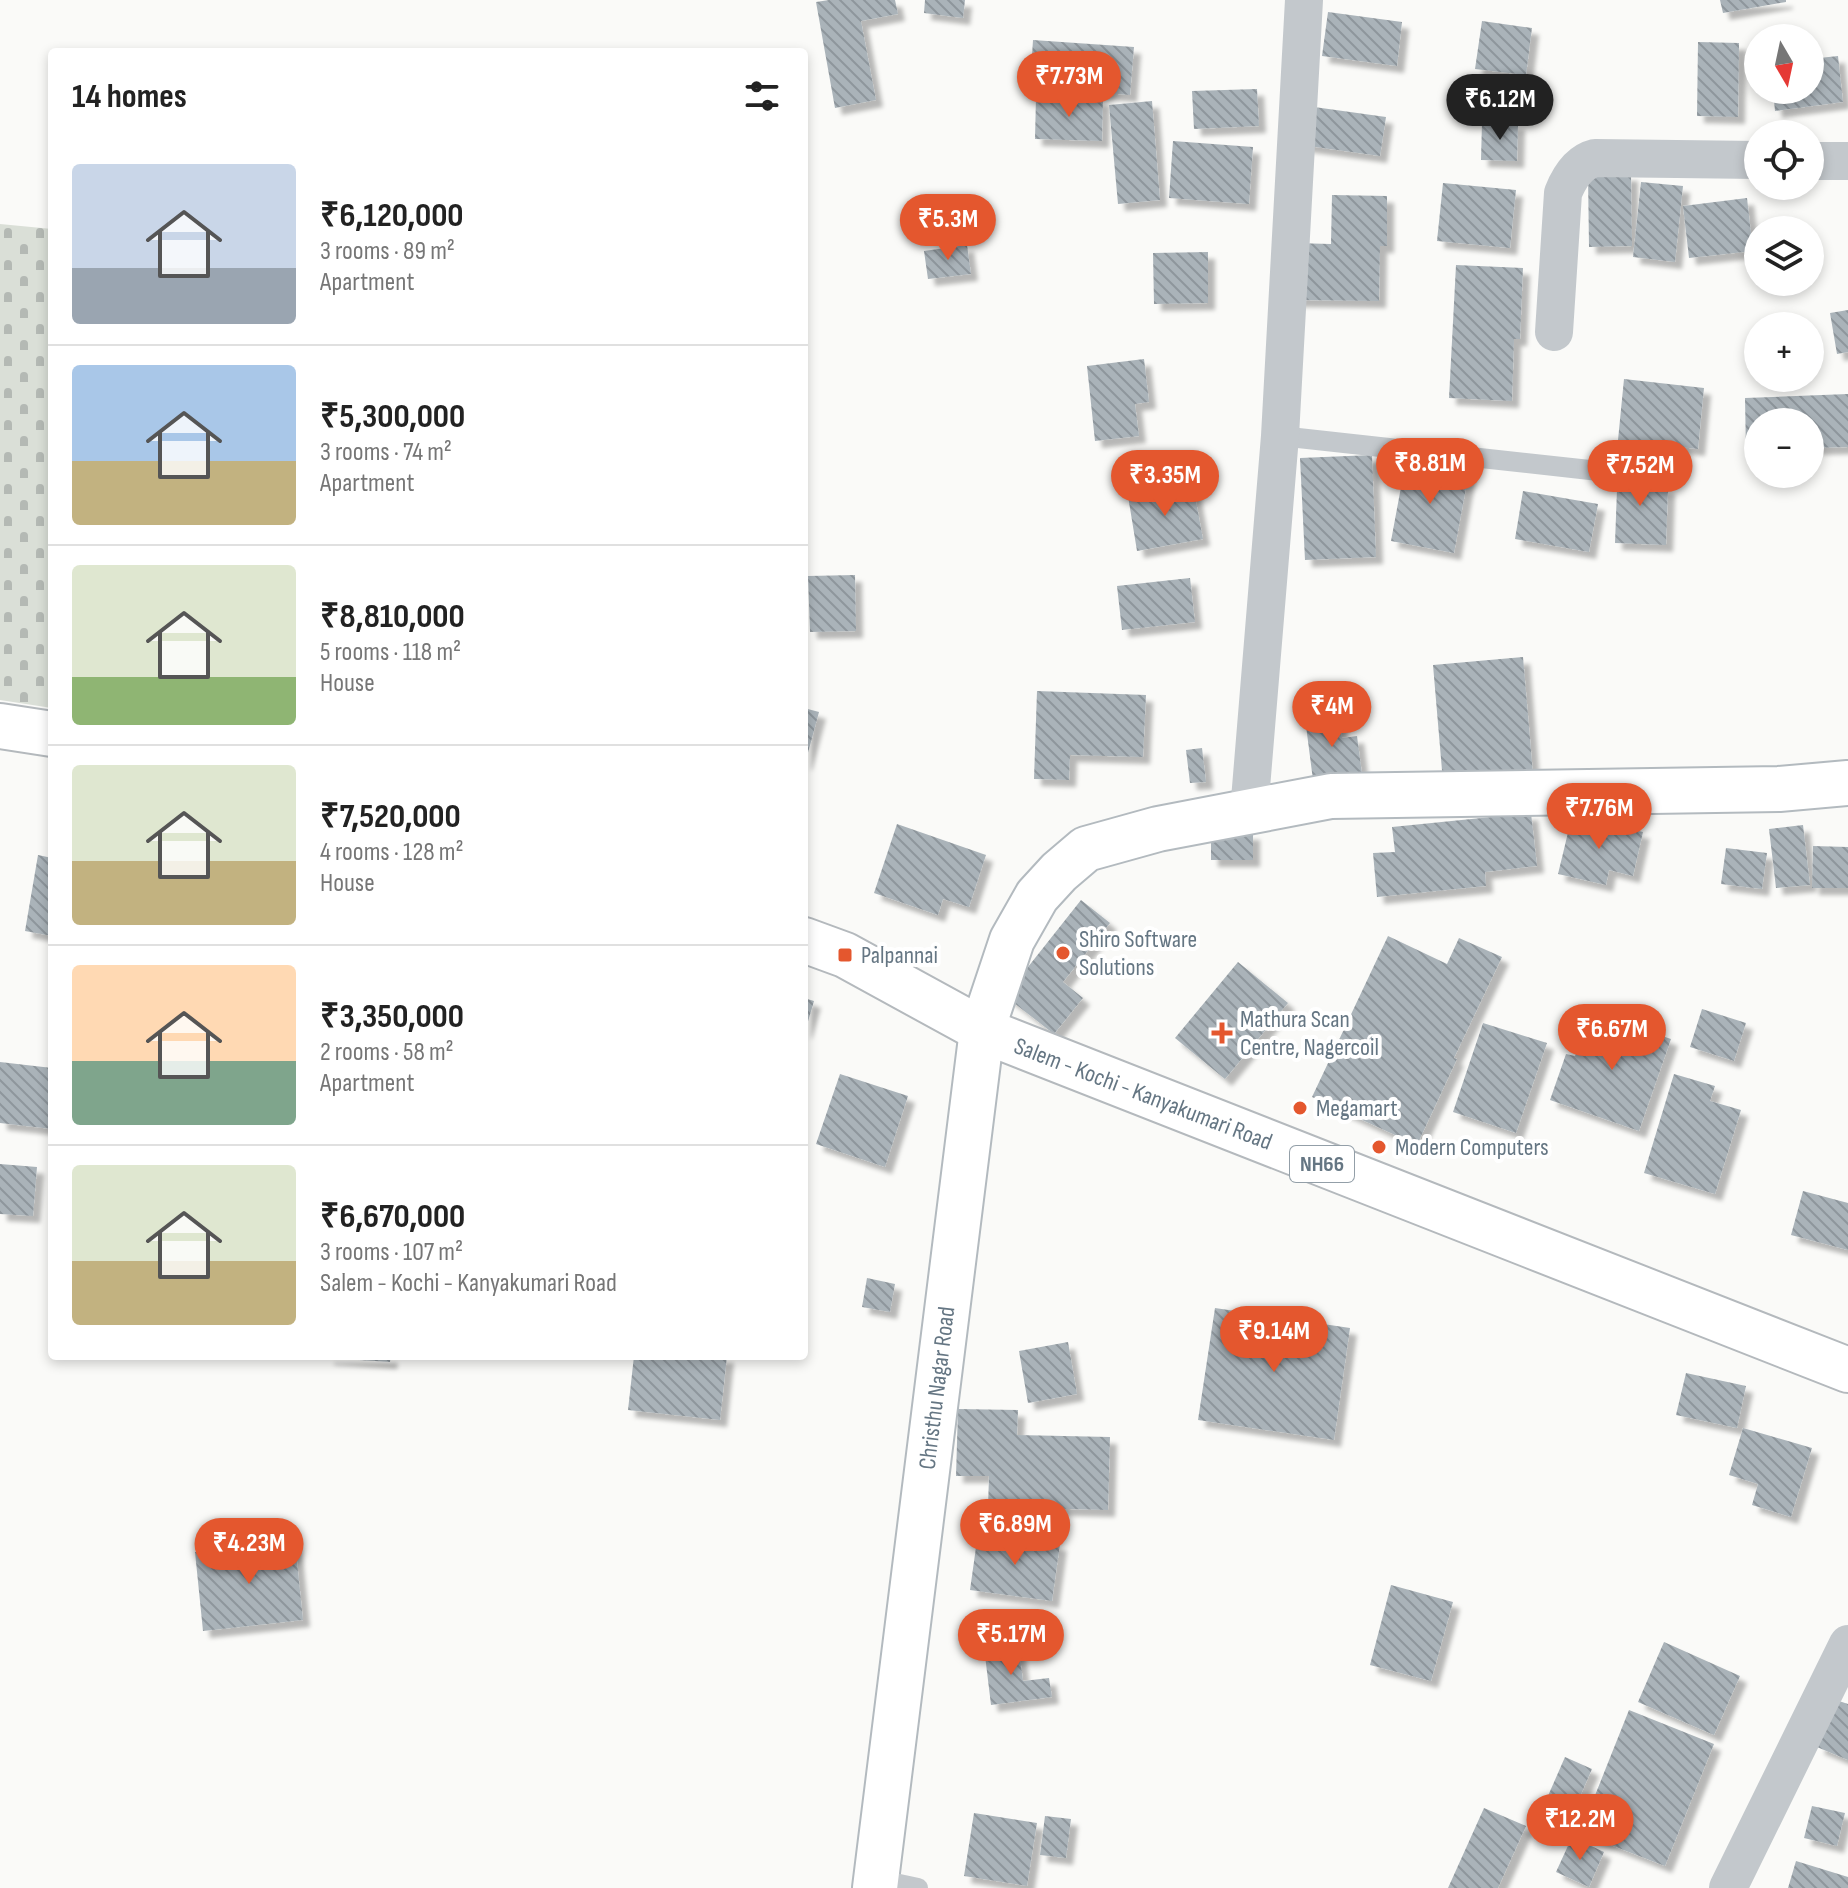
<!DOCTYPE html>
<html lang="en">
<head>
<meta charset="utf-8">
<style>
	:root { --surface:#fff; --page:#f6f6f6; --text:#222; --muted:#767676; --line:#e0e0e0; --accent:#e4572e }
	body { margin:0; font-family:"Sofia Sans Condensed",sans-serif; background:var(--page); color:var(--text); height:100vh; display:flex; flex-direction:column; font-size:30px; white-space:nowrap }
	* { box-sizing:border-box; margin:0 }
	p { font-size:26px; color:var(--muted) }
	.icon { flex:none; width:44px; height:44px; fill:none; stroke:currentColor; stroke-width:2; stroke-linecap:round; stroke-linejoin:round }
	.map { position:relative; flex:1; overflow:hidden }
	.side { position:absolute; left:48px; top:48px; width:760px; height:1312px; display:flex; flex-direction:column; background:var(--surface); border-radius:8px; box-shadow:0 4px 12px #0003 }
	.side>* { flex:none }
	.needle { width:52px; rotate:171deg }
	.controls { position:absolute; left:1744px; top:24px; display:grid; gap:16px }
	.controls a { display:grid; place-items:center; width:80px; height:80px; border-radius:50%; background:var(--surface); box-shadow:0 4px 12px #0003; font-size:40px }
	.price { position:absolute; translate:-50% -68px; padding:0 18px; border-radius:28px; background:var(--accent); color:#fff; font-size:26px; line-height:52px; filter:drop-shadow(0 2px 4px #0008) }
	.price::after { content:''; position:absolute; left:50%; top:48px; width:24px; height:18px; margin-left:-12px; background:inherit; clip-path:polygon(0 0,100% 0,50% 100%) }
	.price.current { background:#222; color:#fff }
	ul { padding:0; list-style:none }
	li { display:flex; align-items:center; gap:24px; height:200px; padding:0 24px }
	li+li { border-top:2px solid var(--line) }
	li span { display:grid; place-items:center; flex:none; width:224px; height:160px; border-radius:8px; color:#555 }
	li>.icon { margin-inline-start:auto }
	span .icon { width:96px; height:96px; fill:#fffc; stroke-width:1 }
	li b { font-size:34px }
	h2 { display:flex; justify-content:space-between; align-items:center; height:96px; padding:0 24px; font-size:34px }
	.map>svg:first-child { display:block }
</style>
</head>
<body>
<div class="map">
<svg width="1848" height="1888" viewBox="0 0 1848 1888">
	<defs>
		<pattern id="cemetery-stones" width="16" height="16" patternUnits="userSpaceOnUse" patternTransform="scale(2)"><rect width="16" height="16" fill="#dadfd7"/><path d="M2 7V4a2 2 0 0 1 4 0v3zM10 15v-3a2 2 0 0 1 4 0v3z" fill="#b4b9b4"/></pattern>
		<pattern id="building-back-hatch" width="6" height="6" patternUnits="userSpaceOnUse" patternTransform="scale(2)"><rect width="6" height="6" fill="#aab3b9"/><path d="M-1 5l2 2M0 0l6 6M5-1l2 2" fill="none" stroke="#8e969c"/></pattern>
		<filter id="shadow"><feDropShadow dx="7" dy="7" stdDeviation="2" flood-color="#0004"/></filter>
	</defs>
	<rect width="100%" height="100%" fill="#fafaf8"/>
	<!-- cemetery -->
	<path fill="url(#cemetery-stones)" d="M0,224l52,5v479l-52,-8z"/>
	<!-- building -->
	<path fill="url(#building-back-hatch)" filter="url(#shadow)" d="M829,0h66l3,14 -37,7 15,79 -41,8 -19,-106z
		M925,0h40l-2,18 -39,-5z
		M1720,0h66v2l-63,11z
		M1328,12l74,10 -5,44 -75,-10z
		M1482,21l50,7 -6,47 -51,-6z
		M1033,40l101,7 -4,48 -100,-8z
		M1698,42l41,1 -1,74 -41,-1z
		M1838,56l5,46 -68,9 -2,-21h37v-31z
		M1257,89l2,37 -65,3 -2,-38z
		M1036,97l67,2 -1,42 -67,-2z
		M1152,101l8,99 -42,4 -9,-99z
		M1307,106l79,11 -6,39 -79,-11z
		M1482,122l36,1 -1,38 -36,-1z
		M1173,141l80,6 -4,57 -80,-6z
		M1631,174l1,72 -43,1 -1,-72z
		M1641,182l42,4 -8,76 -42,-5z
		M1443,183l73,7 -6,58 -73,-7z
		M1332,195l55,1v50h-7l-1,55 -86,-1 1,-57 37,1z
		M1747,198l6,53 -64,7 -6,-52z
		M967,245l4,29 -43,5 -4,-28z
		M1208,252v51l-54,1 -1,-51z
		M1456,265l67,3 -3,71h-6l-2,62 -63,-3z
		M1848,310v42l-11,2 -7,-41z
		M1144,359l5,43 -14,2 4,32 -44,5 -8,-75z
		M1624,379l80,9 -6,61 -80,-9z
		M1848,394v53l-38,1v-26h-52v28l-12,1 -1,-53z
		M1372,455l4,102 -71,3 -5,-102z
		M1406,460l63,12 -15,81 -63,-12z
		M1618,462l25,2v23h25l-2,58 -51,-2z
		M1193,485l10,54 -66,12 -9,-55z
		M1523,491l75,13 -9,48 -74,-13z
		M855,575l1,56 -46,1 -2,-56z
		M1190,578l5,44 -73,8 -5,-44z
		M1523,657l10,117 -90,8 -10,-117z
		M1037,691l109,4 -3,62 -73,-2 -1,25 -35,-1z
		M804,708l15,4 -14,52 -1,-1z
		M1339,714l3,24 15,-2 5,38 -49,6 -8,-62z
		M1202,748l4,34 -16,1 -4,-33z
		M1531,813l6,53 -52,6 1,14 -109,11 -4,-44 22,-1 -3,-25z
		M1572,816l71,16 -10,44 -24,-6 -3,15 -48,-11z
		M897,824l89,31 -17,52 -26,-8 -5,16 -64,-22z
		M1803,825l7,60 -34,3 -7,-59z
		M1211,833h42v27h-42z
		M1813,846l35,1v41h-36z
		M1726,848l41,5 -5,36 -41,-5z
		M38,855l14,3v78l-27,-5z
		M1081,900l29,23 -47,59 20,16 -29,36 -49,-38z
		M1388,936l59,28 12,-26 43,19 -48,101 3,1 -40,86 -105,-48z
		M1238,962l50,41 -63,76 -50,-41z
		M804,998l10,3 -9,31h-1z
		M1702,1009l44,14 -12,38 -44,-14z
		M1591,1012l80,27 -32,92 -89,-31 16,-46 9,2z
		M1483,1023l64,20 -31,90 -63,-21z
		M0,1062l52,6v61l-52,-6z
		M840,1074l68,22 -23,71 -69,-23z
		M1674,1074l41,12 -5,15 31,9 -26,84 -71,-21z
		M0,1164l37,3 -4,49 -33,-2z
		M1803,1191l45,12v47l-57,-15z
		M867,1278l28,6 -5,28 -28,-5z
		M1215,1308l135,20 -16,112 -136,-20z
		M1068,1342l9,52 -49,9 -9,-52z
		M327,1356h64l-1,6 -63,-4z
		M634,1356h93l-7,64 -92,-10z
		M1686,1373l60,13 -9,42 -61,-13z
		M958,1409l60,1 -1,25 93,2 -2,73 -120,-3 1,-31h-33z
		M1743,1428l69,20 -21,69 -39,-12 6,-21 -29,-9z
		M978,1533l82,11 -8,57 -82,-11z
		M295,1542l8,78 -100,11 -8,-79z
		M1391,1585l62,17 -22,79 -61,-16z
		M1018,1642l5,39 26,-3 3,19 -61,8 -7,-58z
		M1664,1642l76,34 -26,59 -76,-33z
		M1836,1700l12,4v56l-31,-13z
		M1629,1710l85,34 -49,122 -85,-33z
		M1565,1757l27,12 -21,48 -27,-12z
		M1812,1806l33,7 -8,33 -33,-8z
		M1484,1808l42,18 -28,62h-50z
		M974,1813l63,10 -10,63 -63,-10z
		M1045,1816l26,3 -5,39 -26,-3z
		M1572,1837l32,15 -15,35 -33,-15z
		M1796,1861l52,16v11h-60z"/>
	<g fill="none" stroke-linecap="round" stroke-linejoin="round">
		<defs>
			<path id="secondary" d="M875,1888l107,-858 30,-90 25,-44 22,-24 27,-23 72,-20 173,-33 448,-7 69,-6"/>
			<path id="highway" d="M0,726l52,8
				M804,940l41,15 137,75 866,340"/>
		</defs>
		<!-- secondary casing -->
		<use href="#secondary" stroke="#b3babf" stroke-width="48"/>
		<!-- highway casing -->
		<use href="#highway" stroke="#b4b9bd" stroke-width="48"/>
		<!-- lane -->
		<path stroke="#c3c8cc" stroke-width="20" d="M1280,436l319,35
			M876,1879l42,9"/>
		<!-- street -->
		<path stroke="#c3c8cc" stroke-width="38" d="M1810,161h38
			M1554,332l9,-139c6,-15 16,-31 32,-35l163,2
			M1249,812l31,-376 24,-436
			M1728,1888l120,-244"/>
		<!-- secondary -->
		<use href="#secondary" stroke="#fff" stroke-width="44"/>
		<!-- highway -->
		<use href="#highway" stroke="#fff" stroke-width="44"/>
	</g>
	<!-- markers -->
	<g fill="#e4572e" stroke="#fff" stroke-width="3">
		<circle cx="1063" cy="953" r="8"/>
		<rect x="837" y="947" width="16" height="16" rx="4"/>
		<path d="M1218 1021h8v8h8v8h-8v8h-8v-8h-8v-8h8z"/>
		<circle cx="1300" cy="1108" r="8"/>
		<circle cx="1379" cy="1147" r="8"/>
	</g>
	<g text-anchor="middle" dominant-baseline="central" stroke-width="8" stroke-linejoin="round" paint-order="stroke">
		<!-- shield labels -->
		<rect fill="#fff" stroke="#939fa8" stroke-width="2" x="1290" y="1146" width="64" height="36" rx="6"/>
		<g font-size="22" font-weight="bold" fill="#657683">
			<text x="1322" y="1164">NH66</text>
		</g>
		<!-- poi labels -->
		<g font-size="24" fill="#657683" stroke="#fff" text-anchor="start">
			<text x="1079" y="939">Shiro Software<tspan x="1079" dy="28">Solutions</tspan></text>
			<text x="861" y="955">Palpannai</text>
			<text x="1240" y="1019">Mathura Scan<tspan x="1240" dy="28">Centre, Nagercoil</tspan></text>
			<text x="1316" y="1108">Megamart</text>
			<text x="1395" y="1147">Modern Computers</text>
		</g>
		<!-- street labels -->
		<g font-size="24" fill="#657683" stroke="#fff">
			<text transform="translate(1143 1094) rotate(21)">Salem - Kochi - Kanyakumari Road</text>
			<text transform="translate(937 1388) rotate(-83)">Christhu Nagar Road</text>
		</g>
	</g>
</svg>
<div class="controls">
<a><svg class="needle" viewBox="-14 -14 28 28"><path d="M0-13l5 13h-10z" fill="#e53935"/><path d="M0 13l5-13h-10z" fill="#767676"/></svg></a>
<a><svg class="icon" aria-label="locate" viewBox="0 0 24 24"><circle cx="12" cy="12" r="6"/><path d="M12 2v4M12 18v4M2 12h4M18 12h4"/></svg></a>
<a><svg class="icon" aria-label="layers" viewBox="0 0 24 24"><path d="M12 4l9 5-9 5-9-5zM3 14l9 5 9-5"/></svg></a>
<a>+</a>
<a>−</a>
</div>
<b class="price" style="left:1069px;top:119px">₹7.73M</b>
<b class="price current" style="left:1500px;top:142px">₹6.12M</b>
<b class="price" style="left:948px;top:262px">₹5.3M</b>
<b class="price" style="left:1430px;top:506px">₹8.81M</b>
<b class="price" style="left:1640px;top:508px">₹7.52M</b>
<b class="price" style="left:1165px;top:518px">₹3.35M</b>
<b class="price" style="left:1332px;top:749px">₹4M</b>
<b class="price" style="left:1599px;top:851px">₹7.76M</b>
<b class="price" style="left:1612px;top:1072px">₹6.67M</b>
<b class="price" style="left:1274px;top:1374px">₹9.14M</b>
<b class="price" style="left:1015px;top:1567px">₹6.89M</b>
<b class="price" style="left:249px;top:1586px">₹4.23M</b>
<b class="price" style="left:1011px;top:1677px">₹5.17M</b>
<b class="price" style="left:1580px;top:1862px">₹12.2M</b>
<section class="side">
<h2>14 homes<svg class="icon" aria-label="filters" viewBox="0 0 24 24"><path d="M4 7h16M4 17h16"/><circle cx="9" cy="7" r="2"/><circle cx="15" cy="17" r="2"/></svg></h2>
<ul>
<li><span style="background:linear-gradient(#c9d6e8 65%,#9aa5b1 0)"><svg class="icon" aria-label="home" viewBox="0 0 24 24"><path d="M3 11l9-7 9 7M6 9v11h12V9"/></svg></span><div><b>₹6,120,000</b><p>3 rooms · 89 m²</p><p>Apartment</p></div></li>
<li><span style="background:linear-gradient(#a9c7e8 60%,#c2b280 0)"><svg class="icon" aria-label="home" viewBox="0 0 24 24"><path d="M3 11l9-7 9 7M6 9v11h12V9"/></svg></span><div><b>₹5,300,000</b><p>3 rooms · 74 m²</p><p>Apartment</p></div></li>
<li><span style="background:linear-gradient(#dfe7d0 70%,#8fb573 0)"><svg class="icon" aria-label="home" viewBox="0 0 24 24"><path d="M3 11l9-7 9 7M6 9v11h12V9"/></svg></span><div><b>₹8,810,000</b><p>5 rooms · 118 m²</p><p>House</p></div></li>
<li><span style="background:linear-gradient(#dfe7d0 60%,#c2b280 0)"><svg class="icon" aria-label="home" viewBox="0 0 24 24"><path d="M3 11l9-7 9 7M6 9v11h12V9"/></svg></span><div><b>₹7,520,000</b><p>4 rooms · 128 m²</p><p>House</p></div></li>
<li><span style="background:linear-gradient(#ffd9b3 60%,#7fa58c 0)"><svg class="icon" aria-label="home" viewBox="0 0 24 24"><path d="M3 11l9-7 9 7M6 9v11h12V9"/></svg></span><div><b>₹3,350,000</b><p>2 rooms · 58 m²</p><p>Apartment</p></div></li>
<li><span style="background:linear-gradient(#dfe7d0 60%,#c2b280 0)"><svg class="icon" aria-label="home" viewBox="0 0 24 24"><path d="M3 11l9-7 9 7M6 9v11h12V9"/></svg></span><div><b>₹6,670,000</b><p>3 rooms · 107 m²</p><p>Salem - Kochi - Kanyakumari Road</p></div></li>
</ul>
</section>
</div>
</body>
</html>
